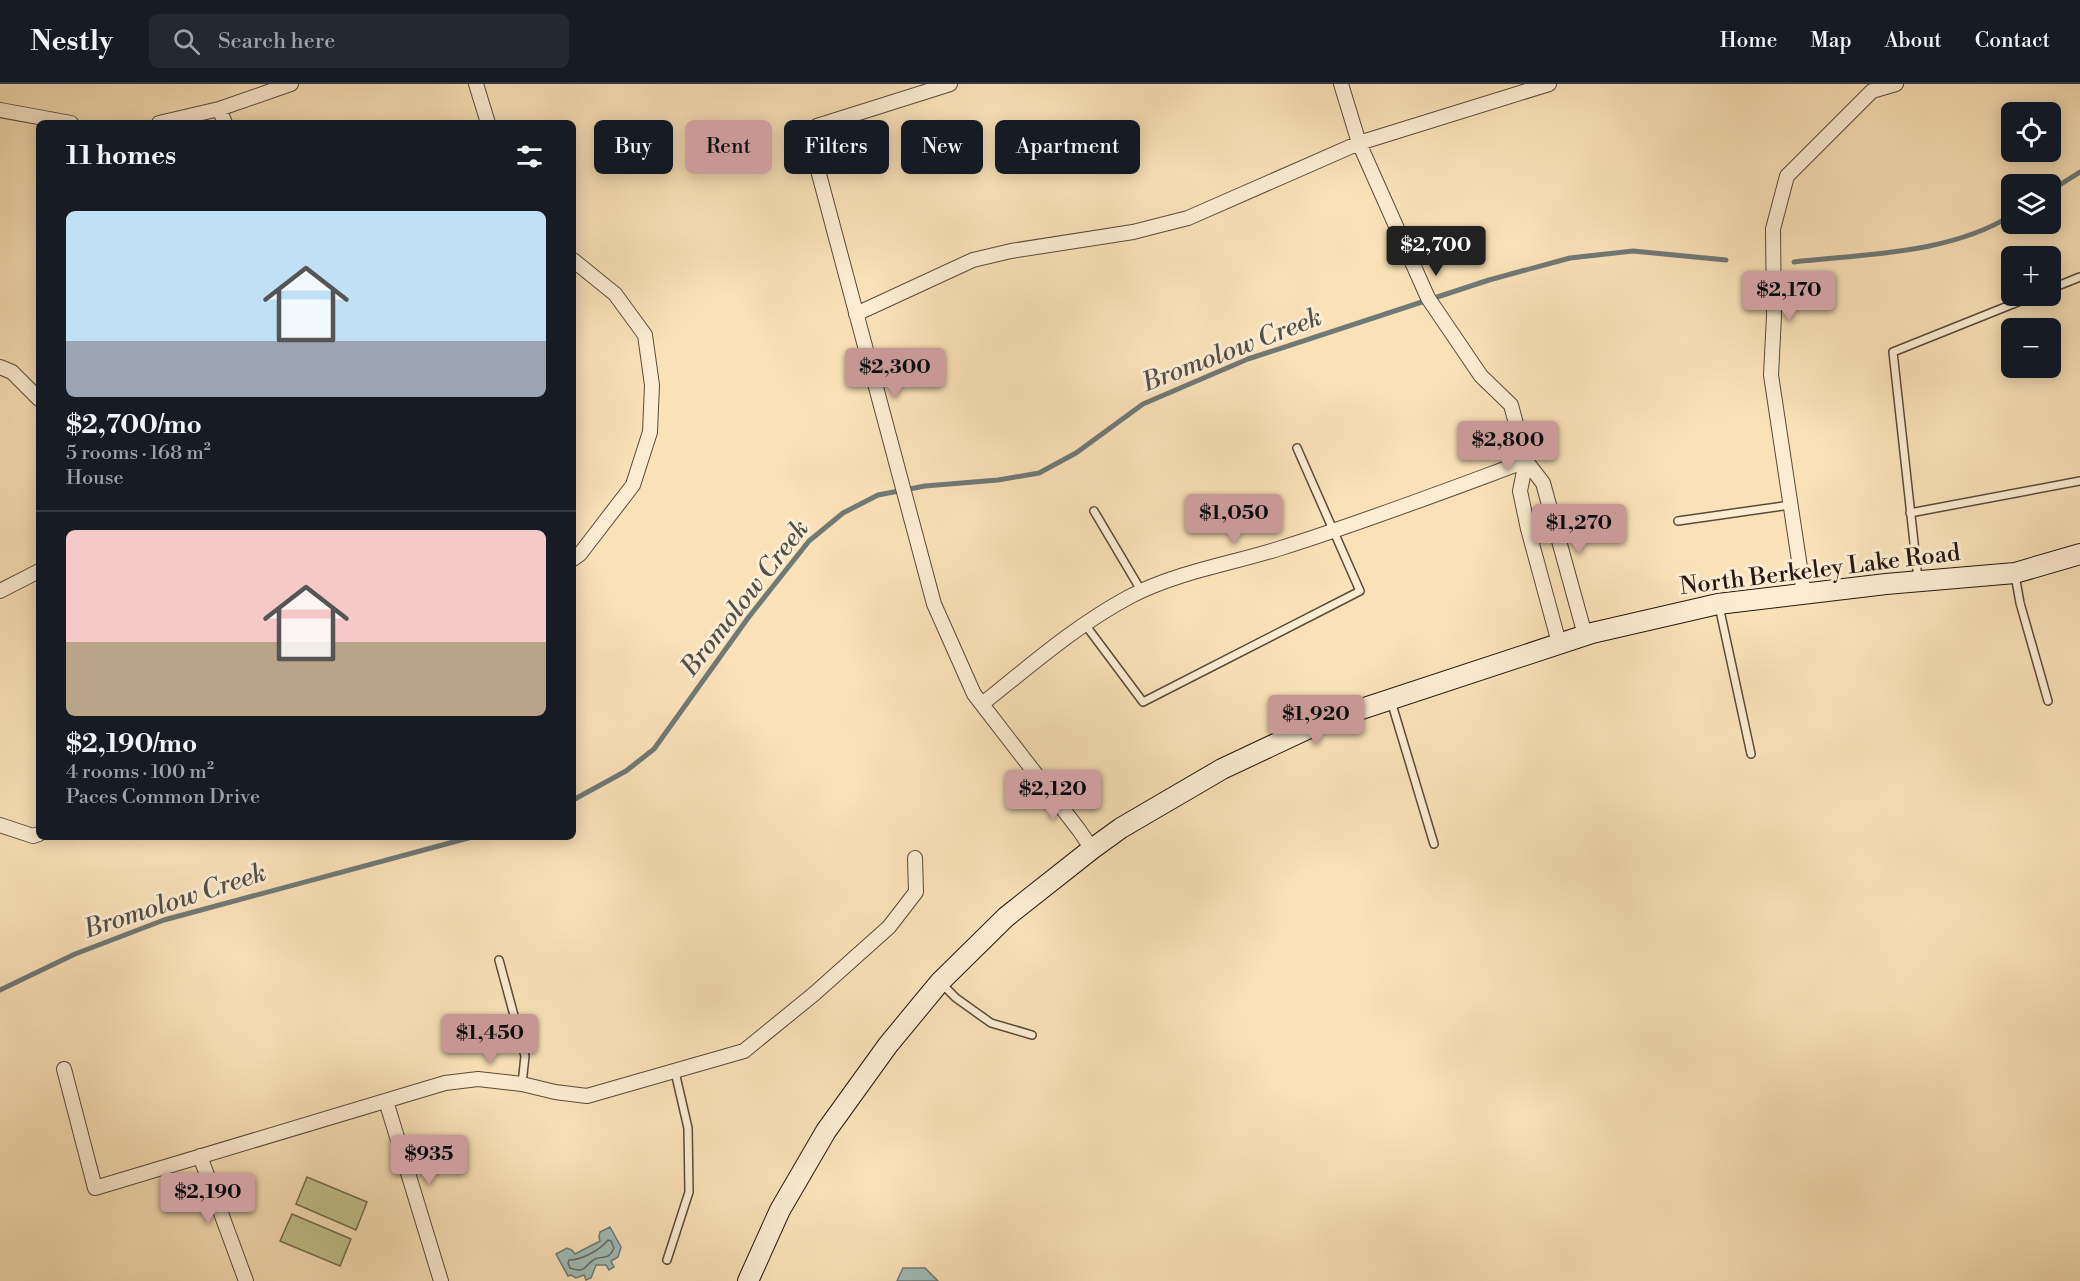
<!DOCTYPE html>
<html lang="en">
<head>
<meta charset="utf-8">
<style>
	:root { --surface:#171b24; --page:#242831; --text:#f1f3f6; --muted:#9ea1a6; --line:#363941; --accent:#c59692 }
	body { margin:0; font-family:"Libre Bodoni",serif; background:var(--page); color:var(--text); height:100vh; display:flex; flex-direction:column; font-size:22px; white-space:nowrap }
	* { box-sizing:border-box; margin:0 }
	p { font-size:20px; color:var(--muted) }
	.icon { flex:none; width:33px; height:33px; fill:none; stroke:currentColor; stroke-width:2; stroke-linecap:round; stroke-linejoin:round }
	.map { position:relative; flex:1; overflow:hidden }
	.sheet { position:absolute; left:36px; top:36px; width:540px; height:720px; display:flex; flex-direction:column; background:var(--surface); border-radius:9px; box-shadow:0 3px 15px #0003 }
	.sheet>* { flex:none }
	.hud { position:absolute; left:594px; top:36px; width:570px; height:54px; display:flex; gap:12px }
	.fabs { position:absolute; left:2001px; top:18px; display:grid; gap:12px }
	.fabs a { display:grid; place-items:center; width:60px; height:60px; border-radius:9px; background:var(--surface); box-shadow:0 3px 15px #0003; font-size:30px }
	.price { position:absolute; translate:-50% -51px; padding:0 14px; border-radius:6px; background:var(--accent); color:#111; font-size:20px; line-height:39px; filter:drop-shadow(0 2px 3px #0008) }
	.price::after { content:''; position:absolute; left:50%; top:36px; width:18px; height:14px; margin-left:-9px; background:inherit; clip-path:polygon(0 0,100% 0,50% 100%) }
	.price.current { background:#222; color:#fff }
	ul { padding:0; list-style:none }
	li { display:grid; align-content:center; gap:12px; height:318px; padding:0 30px }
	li+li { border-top:2px solid var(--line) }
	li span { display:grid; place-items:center; height:186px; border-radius:9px; color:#555 }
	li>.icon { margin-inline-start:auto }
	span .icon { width:108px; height:108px; fill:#fffc; stroke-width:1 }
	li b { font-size:26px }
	h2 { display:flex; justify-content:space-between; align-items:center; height:72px; padding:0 30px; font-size:26px }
	.chip { padding:0 21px; border-radius:9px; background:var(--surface); box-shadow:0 3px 15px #0003; font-size:21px; line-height:54px }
	.chip.current { background:var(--accent); color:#111 }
	header { display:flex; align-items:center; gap:36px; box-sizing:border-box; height:84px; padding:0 30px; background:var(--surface); border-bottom:2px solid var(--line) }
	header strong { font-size:28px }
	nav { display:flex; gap:33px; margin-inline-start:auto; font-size:21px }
	.search { width:420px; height:54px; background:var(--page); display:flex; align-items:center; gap:15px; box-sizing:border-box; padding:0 21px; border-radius:9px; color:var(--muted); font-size:22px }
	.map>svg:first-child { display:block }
</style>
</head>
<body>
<header>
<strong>Nestly</strong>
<div class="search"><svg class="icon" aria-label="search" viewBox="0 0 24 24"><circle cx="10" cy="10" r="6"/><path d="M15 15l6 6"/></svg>Search here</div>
<nav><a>Home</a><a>Map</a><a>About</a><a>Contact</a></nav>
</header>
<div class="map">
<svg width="2080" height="1197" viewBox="0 0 2080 1197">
	<rect width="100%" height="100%" fill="#fae1b8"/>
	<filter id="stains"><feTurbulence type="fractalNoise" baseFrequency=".00333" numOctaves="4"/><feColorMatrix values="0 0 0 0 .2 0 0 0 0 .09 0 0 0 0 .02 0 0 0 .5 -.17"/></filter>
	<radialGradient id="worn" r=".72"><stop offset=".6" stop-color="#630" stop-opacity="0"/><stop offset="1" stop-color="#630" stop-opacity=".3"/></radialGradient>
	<!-- green -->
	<path fill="#c0c28d" stroke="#726c4f" stroke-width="1.5" d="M307,1093l60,25 -11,28 -60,-26z
		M292,1130l59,25 -11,27 -60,-25z"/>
	<!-- water -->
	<path fill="#a1bbb7" stroke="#6f7975" stroke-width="1.5" d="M610,1143l11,20 -3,10 -7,4 3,6 -5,3 -3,-5h-10l-5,13 -5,2 -2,-5 -8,3 -5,-3 -3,1 -12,-22 11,-6 5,2 3,4 25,-13 -1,-4 1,-5z
		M903,1184h22l13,13h-41z"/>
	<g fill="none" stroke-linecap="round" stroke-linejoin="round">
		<!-- shore -->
		<path stroke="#636964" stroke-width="1.5" d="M608,1156l3,1 3,7c-6,13 -9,7 -19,11 -11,6 -8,15 -25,9l-2,-5 1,-3c13,0 31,-10 39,-20z"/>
		<!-- stream -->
		<path stroke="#6f7975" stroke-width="5" d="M2050,107l30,-19
			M1794,178c71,-8 156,-8 218,-47
			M573,716l53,-29 28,-22 94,-131 61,-77 34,-28 35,-18 47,-9 73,-6 41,-7 37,-20 67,-49 105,-45 241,-79 81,-22 63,-7 93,9
			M0,906l75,-36 89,-34 308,-83"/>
		<defs>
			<path id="lane" d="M2050,205l30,-12
				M1094,427l48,81
				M1910,429l170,-32
				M1678,437l112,-16
				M2015,491l5,28 28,98
				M1918,495l-25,-227 140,-56
				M1719,522l32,148
				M1084,539l59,79 217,-111 -63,-143
				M1391,617l43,143
				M499,876l26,96 -3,28
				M942,900l14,14 35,25 41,12
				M667,1176l22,-68 -1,-64 -13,-56"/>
			<path id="street" d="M476,0l12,39
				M950,0l-133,42 -9,7 126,471 40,90 105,136 13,19
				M1341,0l18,59 69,155 53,78 30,29 15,56 17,22 42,152
				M219,25l6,14
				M0,26l71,13
				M159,39l60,-14 72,-25
				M573,176l42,34 30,41 7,50 -2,47 -17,53 -53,69 -7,5
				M856,230l117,-54 38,-9 122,-19 55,-14 171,-75 190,-59
				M0,283l12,5 27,27
				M1526,377l-6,30 8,38 31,114
				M0,507l39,-20
				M1804,510l-33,-219 3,-59 -1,-87 14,-53 85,-85 24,-7
				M982,620c48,-38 93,-78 147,-107 47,-25 102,-33 152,-49 83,-26 164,-57 245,-87
				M0,741l33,11 6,-2
				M64,985l31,119 350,-105 33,-4 44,5 33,8 32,4 157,-45 70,-57 75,-67 27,-35 -1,-34
				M386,1017l55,180
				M200,1072l46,125"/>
			<path id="secondary" d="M748,1197l32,-71 46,-79 62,-86 52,-63 66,-65 86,-68 29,-21 101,-59 100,-47 270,-89 126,-29 168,-20 129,-11 65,-19"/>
		</defs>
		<!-- lane casing -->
		<use href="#lane" stroke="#5a4a3b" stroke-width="10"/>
		<!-- street casing -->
		<use href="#street" stroke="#5a4a3b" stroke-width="16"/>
		<!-- secondary casing -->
		<use href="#secondary" stroke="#251711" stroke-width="22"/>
		<!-- lane -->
		<use href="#lane" stroke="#fcecd1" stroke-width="7"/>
		<!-- street -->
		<use href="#street" stroke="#fcecd1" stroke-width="14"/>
		<!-- secondary -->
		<use href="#secondary" stroke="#fcecd1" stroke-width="20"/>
	</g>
	<g text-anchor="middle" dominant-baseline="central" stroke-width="6" stroke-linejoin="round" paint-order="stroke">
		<!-- street labels -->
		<g font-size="24" fill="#251711" stroke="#fcecd1">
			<text transform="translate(1820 486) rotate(-7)">North Berkeley Lake Road</text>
		</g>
		<!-- water labels -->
		<g font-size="26" font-style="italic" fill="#50504b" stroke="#fcecd1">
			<text transform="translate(1232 266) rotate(-21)">Bromolow Creek</text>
			<text transform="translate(745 514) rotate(-52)">Bromolow Creek</text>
			<text transform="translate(175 817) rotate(-18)">Bromolow Creek</text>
		</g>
	</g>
	<rect width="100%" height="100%" filter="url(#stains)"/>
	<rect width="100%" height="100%" fill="url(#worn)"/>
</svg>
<div class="fabs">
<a><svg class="icon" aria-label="locate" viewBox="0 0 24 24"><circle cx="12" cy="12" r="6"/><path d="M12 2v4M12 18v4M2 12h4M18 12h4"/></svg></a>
<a><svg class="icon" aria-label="layers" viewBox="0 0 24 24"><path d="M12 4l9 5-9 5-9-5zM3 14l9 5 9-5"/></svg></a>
<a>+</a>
<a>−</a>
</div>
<b class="price current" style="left:1436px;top:193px">$2,700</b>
<b class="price" style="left:1789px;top:238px">$2,170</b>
<b class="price" style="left:895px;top:315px">$2,300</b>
<b class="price" style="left:1508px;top:388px">$2,800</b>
<b class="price" style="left:1234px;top:461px">$1,050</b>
<b class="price" style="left:1579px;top:471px">$1,270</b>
<b class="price" style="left:1316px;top:662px">$1,920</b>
<b class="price" style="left:1053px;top:737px">$2,120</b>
<b class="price" style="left:490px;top:981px">$1,450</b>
<b class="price" style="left:429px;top:1102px">$935</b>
<b class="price" style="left:208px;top:1140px">$2,190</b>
<div class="hud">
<a class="chip">Buy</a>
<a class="chip current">Rent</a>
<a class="chip">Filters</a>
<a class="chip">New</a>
<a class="chip">Apartment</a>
</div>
<section class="sheet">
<h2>11 homes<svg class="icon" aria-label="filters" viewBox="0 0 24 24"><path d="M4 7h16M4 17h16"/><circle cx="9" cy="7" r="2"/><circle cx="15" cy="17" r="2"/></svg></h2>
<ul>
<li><span style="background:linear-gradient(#bfe0f5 70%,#9aa5b1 0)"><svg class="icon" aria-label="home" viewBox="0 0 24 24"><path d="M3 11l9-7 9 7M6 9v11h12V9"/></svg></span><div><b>$2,700/mo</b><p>5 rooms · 168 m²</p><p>House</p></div></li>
<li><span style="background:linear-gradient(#f6c9c9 60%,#b9a48a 0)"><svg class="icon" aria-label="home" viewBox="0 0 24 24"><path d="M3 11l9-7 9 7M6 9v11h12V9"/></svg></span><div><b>$2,190/mo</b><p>4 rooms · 100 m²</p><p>Paces Common Drive</p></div></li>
</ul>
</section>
</div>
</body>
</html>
